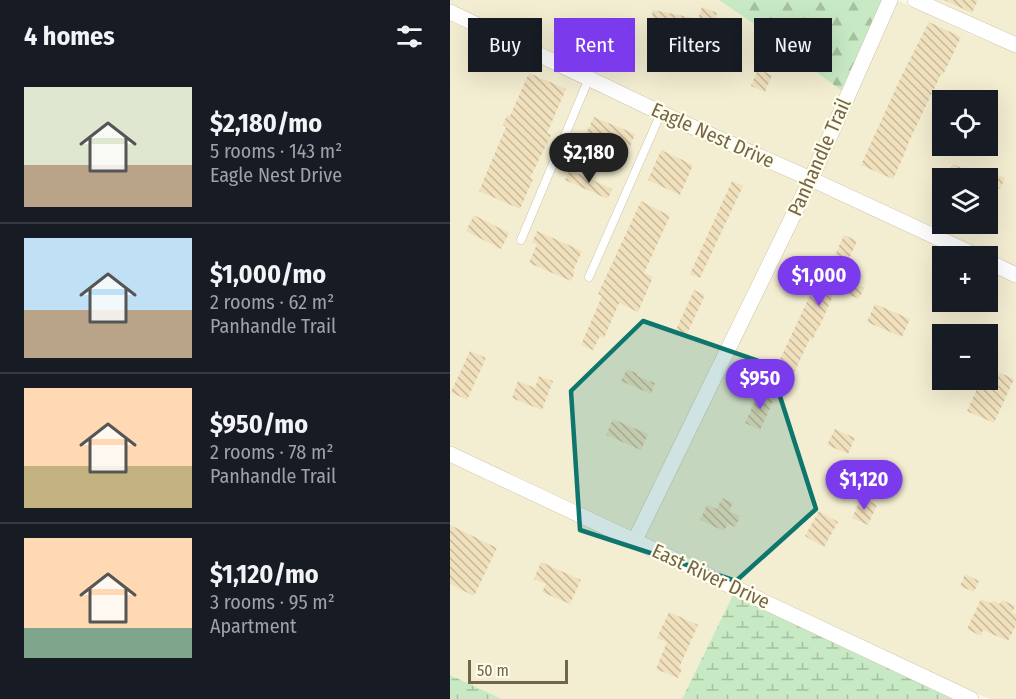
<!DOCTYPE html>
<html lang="en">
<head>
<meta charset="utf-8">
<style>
	:root { --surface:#171b24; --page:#242831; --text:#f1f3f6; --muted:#9ea1a6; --line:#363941; --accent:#7c3aed }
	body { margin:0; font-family:"Fira Sans Condensed",sans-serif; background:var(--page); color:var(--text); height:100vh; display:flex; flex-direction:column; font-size:22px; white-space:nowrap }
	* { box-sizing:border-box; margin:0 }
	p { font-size:20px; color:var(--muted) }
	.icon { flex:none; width:33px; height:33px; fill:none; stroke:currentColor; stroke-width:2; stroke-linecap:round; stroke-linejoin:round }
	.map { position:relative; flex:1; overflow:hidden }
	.drawer { display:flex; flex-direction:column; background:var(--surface); width:450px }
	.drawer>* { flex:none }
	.hud { position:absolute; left:18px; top:18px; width:458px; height:54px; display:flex; gap:12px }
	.fabs { position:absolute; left:482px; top:90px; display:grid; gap:12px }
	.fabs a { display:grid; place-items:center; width:66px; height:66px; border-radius:0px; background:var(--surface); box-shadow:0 6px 24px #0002; font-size:30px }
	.scale { position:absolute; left:18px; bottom:15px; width:100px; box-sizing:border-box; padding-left:6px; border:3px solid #73654a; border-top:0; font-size:16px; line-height:21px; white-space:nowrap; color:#73654a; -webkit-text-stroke:4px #fffdea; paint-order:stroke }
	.price { position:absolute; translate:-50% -51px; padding:0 14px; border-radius:21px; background:var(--accent); color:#fff; font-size:20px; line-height:39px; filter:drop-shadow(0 2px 3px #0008) }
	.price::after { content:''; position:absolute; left:50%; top:36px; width:18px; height:14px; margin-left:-9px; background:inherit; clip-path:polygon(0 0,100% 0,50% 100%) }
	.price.selected { background:#222; color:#fff }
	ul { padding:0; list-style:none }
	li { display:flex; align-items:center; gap:18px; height:150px; padding:0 24px }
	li+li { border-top:2px solid var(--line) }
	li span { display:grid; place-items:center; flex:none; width:168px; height:120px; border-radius:0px; color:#555 }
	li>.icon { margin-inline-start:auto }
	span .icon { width:72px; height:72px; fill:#fffc; stroke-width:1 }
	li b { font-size:26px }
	h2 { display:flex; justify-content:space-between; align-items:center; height:72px; padding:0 24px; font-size:26px }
	.chip { padding:0 21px; border-radius:0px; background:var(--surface); box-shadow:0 6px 24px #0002; font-size:21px; line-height:54px }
	.chip.selected { background:var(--accent); color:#fff }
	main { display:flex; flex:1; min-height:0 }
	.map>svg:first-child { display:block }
</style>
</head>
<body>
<main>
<section class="drawer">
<h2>4 homes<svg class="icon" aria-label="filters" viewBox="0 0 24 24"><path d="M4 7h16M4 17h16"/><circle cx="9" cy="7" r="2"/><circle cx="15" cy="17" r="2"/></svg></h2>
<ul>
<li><span style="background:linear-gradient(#dfe7d0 65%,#b9a48a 0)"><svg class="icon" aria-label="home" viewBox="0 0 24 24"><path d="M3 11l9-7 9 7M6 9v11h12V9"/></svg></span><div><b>$2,180/mo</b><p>5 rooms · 143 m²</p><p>Eagle Nest Drive</p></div></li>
<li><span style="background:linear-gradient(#bfe0f5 60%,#b9a48a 0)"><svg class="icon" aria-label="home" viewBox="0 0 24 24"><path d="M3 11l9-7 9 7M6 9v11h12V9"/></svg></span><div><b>$1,000/mo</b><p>2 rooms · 62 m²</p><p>Panhandle Trail</p></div></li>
<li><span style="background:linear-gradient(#ffd9b3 65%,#c2b280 0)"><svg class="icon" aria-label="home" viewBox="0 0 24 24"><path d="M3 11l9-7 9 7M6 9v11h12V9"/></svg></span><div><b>$950/mo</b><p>2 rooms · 78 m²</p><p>Panhandle Trail</p></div></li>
<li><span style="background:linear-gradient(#ffd9b3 75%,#7fa58c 0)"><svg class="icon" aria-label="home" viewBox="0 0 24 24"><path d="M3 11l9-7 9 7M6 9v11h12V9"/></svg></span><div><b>$1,120/mo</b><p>3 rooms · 95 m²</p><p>Apartment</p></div></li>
</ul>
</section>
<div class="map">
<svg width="566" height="699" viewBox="0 0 566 699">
	<defs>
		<pattern id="forest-firs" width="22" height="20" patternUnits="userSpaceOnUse" patternTransform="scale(1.5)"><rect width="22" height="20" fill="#c7e9c3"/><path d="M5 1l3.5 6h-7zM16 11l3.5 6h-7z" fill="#a6c0a0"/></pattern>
		<pattern id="wetland-marsh" width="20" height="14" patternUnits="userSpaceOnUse" patternTransform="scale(1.5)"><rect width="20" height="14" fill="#c7e9c3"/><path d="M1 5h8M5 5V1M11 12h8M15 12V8" fill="none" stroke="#a6c0a0"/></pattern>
		<pattern id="building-back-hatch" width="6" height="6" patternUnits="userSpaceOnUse" patternTransform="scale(1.5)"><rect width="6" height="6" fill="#f0e0bc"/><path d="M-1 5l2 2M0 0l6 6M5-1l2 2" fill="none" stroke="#c7b99b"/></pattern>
	</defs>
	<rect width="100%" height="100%" fill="#fcf9e4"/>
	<!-- residential -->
	<path fill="#f3eed2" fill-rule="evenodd" d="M0,0h269l44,30 52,41 27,20 -34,78 -143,-63 -215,-103z
		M447,0l75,35 44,18v214l-86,-42 -110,-51zM492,100h45v46h-45zM492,178h45v46h-45z
		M484,0h82v36l-38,-15z
		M0,21l208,99 143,63 -169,347 -182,-85z
		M364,188l146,68h-18v46h45v-32l29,14v415h-27l-345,-163zM492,334h45v46h-45z
		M0,462l283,133 -51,104h-180l-52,-24z"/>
	<!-- forest -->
	<path fill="url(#forest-firs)" d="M269,0h164l-41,91 -27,-20 -52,-41z"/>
	<!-- wetland -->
	<path fill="url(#wetland-marsh)" d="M283,595l220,104h-271z
		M0,675l52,24h-52z"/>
	<!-- building -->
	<path fill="url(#building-back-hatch)" d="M494,0h34l-6,13z
		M252,7l15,6 -7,21 -19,-7 -7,34 -18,-4 3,-17 -21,-5 5,-25 45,9z
		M479,22l32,15 -18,38 -2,-1 -34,72h1l-15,33 -32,-14 40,-88z
		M308,69l14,6 -7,17 -14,-6z
		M79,73l37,16 -19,44 4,2 -21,43 3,1 -13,30 -41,-18 27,-64 -3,-2 4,-10 3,1z
		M144,117l41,17 -14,36 -43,-20z
		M211,150l32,15 -13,30 -32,-15z
		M503,164l30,14h-38z
		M120,170l42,19 -4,10 -43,-19z
		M537,170l18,8 -5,11 -13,-6z
		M282,181l11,5 -43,92 -10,-4z
		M191,201l29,15 -26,57 9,4 -15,35 -19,-9 -15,35 -4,-2 -7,14 -12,-5 21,-49 -4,-2z
		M24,215l35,18 -8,16 -35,-18z
		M87,231l45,20 -9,20 2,1 -4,9 -42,-18 8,-19 -5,-2z
		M394,235l13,6 -16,36 23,11 -5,11 -23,-10 -18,41 -1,-1 -4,10 -3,-1 -17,37 -17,-7 37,-79 6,2z
		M244,290l11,5 -18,39 -11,-4z
		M425,304l35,15 -8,18 -35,-15z
		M20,351l16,7 -19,42 -16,-8z
		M537,367l27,12 -20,44 -27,-12 14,-31h6z
		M177,369l11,5 -1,2 18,7 -4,11 -30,-13z
		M89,376l14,5 -11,29 -30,-12 6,-17 17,7z
		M310,390l15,7 -15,33 -15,-7z
		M163,419l35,15 -7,16 -35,-15z
		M385,429l20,9 -7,16 -21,-9z
		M272,498l11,5 -4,8 11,5 -5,11 -7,-3 -4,7 -24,-11 7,-15 10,4z
		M411,498l16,7 -9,20 -16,-7z
		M369,511l19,11 -14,25 -19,-11z
		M0,525l47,23 -23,48 -24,-12z
		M91,562l40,18 -11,24 -28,-12 4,-8 -12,-5z
		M515,574l14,7 -5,11 -14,-6z
		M531,599l9,4 4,-2 6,3 2,-4 13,6 -3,7 4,1v11l-8,16 -25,-11 -2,6 -14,-7z
		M219,612l29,13 -19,43 3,1 -4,9 -22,-9 11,-27 -10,-4z"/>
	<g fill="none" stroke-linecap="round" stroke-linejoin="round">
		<defs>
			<path id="lane" d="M71,240l68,-162
				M139,277l72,-164"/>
			<path id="street" d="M465,0l101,45
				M0,12l211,101 150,66 166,77
				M537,261l29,14
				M0,454l521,245
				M185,540l176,-361 79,-179"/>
		</defs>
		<!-- lane casing -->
		<use href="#lane" stroke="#cdc4ab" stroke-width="9"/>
		<!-- street casing -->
		<use href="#street" stroke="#cdc4ab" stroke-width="16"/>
		<!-- lane -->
		<use href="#lane" stroke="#fff" stroke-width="8"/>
		<!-- street -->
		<use href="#street" stroke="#fff" stroke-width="15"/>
	</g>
	<!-- marked area -->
	<path fill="#0f766e" fill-opacity="0.2" stroke="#0f766e" stroke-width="4.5" stroke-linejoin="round" d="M193,321l127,44 46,144 -80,72 -156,-51 -9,-139z"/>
	<g text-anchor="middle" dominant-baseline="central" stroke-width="4.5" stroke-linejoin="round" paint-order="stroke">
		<!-- street labels -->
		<g font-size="20" fill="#73654a" stroke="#fffdea">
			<text transform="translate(263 135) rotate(24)">Eagle Nest Drive</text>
			<text transform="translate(369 157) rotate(-66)">Panhandle Trail</text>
			<text transform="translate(261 576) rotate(25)">East River Drive</text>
		</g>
	</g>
</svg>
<div class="fabs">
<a><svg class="icon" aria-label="locate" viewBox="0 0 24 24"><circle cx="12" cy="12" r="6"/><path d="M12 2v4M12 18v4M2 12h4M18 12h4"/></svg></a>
<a><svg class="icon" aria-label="layers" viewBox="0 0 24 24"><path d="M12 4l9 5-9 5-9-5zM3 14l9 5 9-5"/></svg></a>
<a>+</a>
<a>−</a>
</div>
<div class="scale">50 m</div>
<b class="price selected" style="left:139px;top:184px">$2,180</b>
<b class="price" style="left:369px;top:307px">$1,000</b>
<b class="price" style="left:310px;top:410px">$950</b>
<b class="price" style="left:414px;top:511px">$1,120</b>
<div class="hud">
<a class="chip">Buy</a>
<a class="chip selected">Rent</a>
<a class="chip">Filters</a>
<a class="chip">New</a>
</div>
</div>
</main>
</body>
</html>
